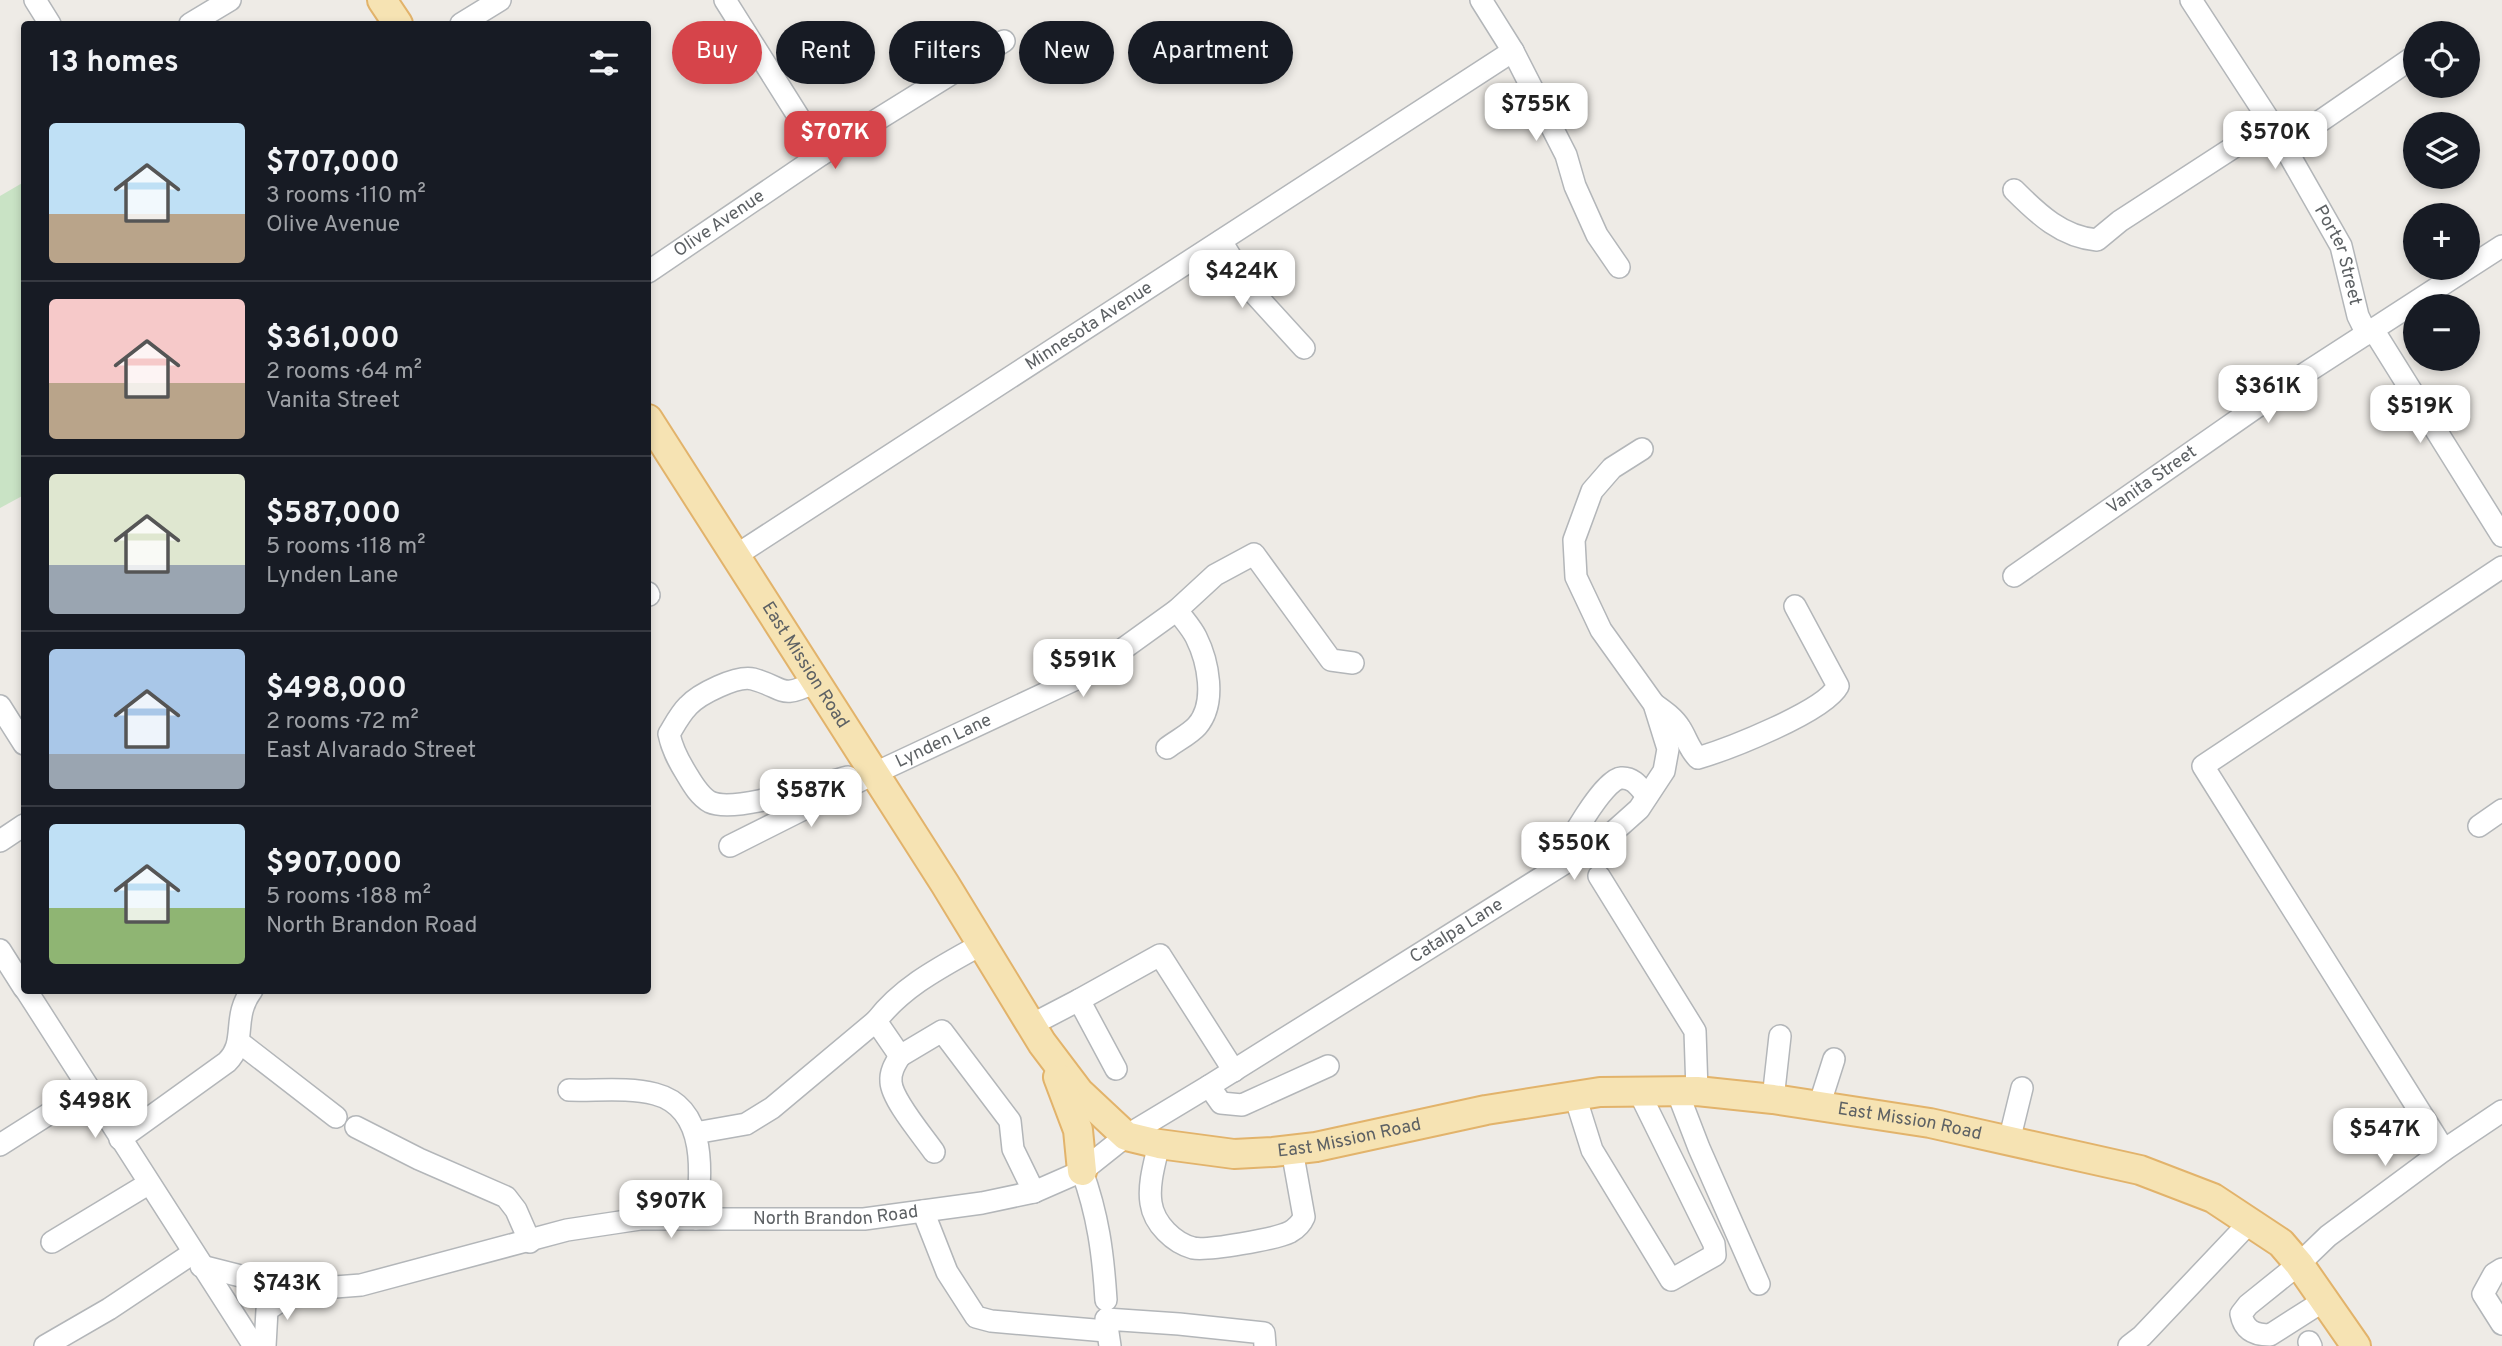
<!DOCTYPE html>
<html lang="en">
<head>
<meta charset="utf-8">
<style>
	:root { --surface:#171b24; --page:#242831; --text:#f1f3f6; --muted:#9ea1a6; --line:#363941; --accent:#d6444a }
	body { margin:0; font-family:Overpass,sans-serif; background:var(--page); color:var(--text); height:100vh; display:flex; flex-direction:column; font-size:26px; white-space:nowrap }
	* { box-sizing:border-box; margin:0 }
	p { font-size:23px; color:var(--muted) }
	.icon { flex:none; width:38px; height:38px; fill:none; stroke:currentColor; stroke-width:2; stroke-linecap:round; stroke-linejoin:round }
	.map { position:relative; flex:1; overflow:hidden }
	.drawer { position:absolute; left:21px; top:21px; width:630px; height:973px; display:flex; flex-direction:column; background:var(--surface); border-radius:7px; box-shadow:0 4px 10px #0003 }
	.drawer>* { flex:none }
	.banner { position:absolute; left:672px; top:21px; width:665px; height:63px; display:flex; gap:14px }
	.fabs { position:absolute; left:2403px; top:21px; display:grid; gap:14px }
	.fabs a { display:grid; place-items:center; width:77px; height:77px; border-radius:50%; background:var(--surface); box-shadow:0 4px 10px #0003; font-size:35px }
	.price { position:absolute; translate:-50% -60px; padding:0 16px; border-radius:14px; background:#fff; color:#222; font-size:23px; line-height:46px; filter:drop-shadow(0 2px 4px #0008) }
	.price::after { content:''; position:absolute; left:50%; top:42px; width:21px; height:16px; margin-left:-10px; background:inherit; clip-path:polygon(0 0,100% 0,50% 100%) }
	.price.active { background:var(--accent); color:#fff }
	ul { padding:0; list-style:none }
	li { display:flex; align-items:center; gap:21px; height:175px; padding:0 28px }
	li+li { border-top:2px solid var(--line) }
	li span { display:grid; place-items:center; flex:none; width:196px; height:140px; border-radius:7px; color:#555 }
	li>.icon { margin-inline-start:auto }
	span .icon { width:84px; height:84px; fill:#fffc; stroke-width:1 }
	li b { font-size:30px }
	h2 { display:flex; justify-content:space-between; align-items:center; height:84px; padding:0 28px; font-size:30px }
	.chip { padding:0 24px; border-radius:32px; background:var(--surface); box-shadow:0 4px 10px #0003; font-size:24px; line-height:63px }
	.chip.active { background:var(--accent); color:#fff }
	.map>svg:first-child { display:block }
</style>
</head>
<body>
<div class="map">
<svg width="2502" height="1346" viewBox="0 0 2502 1346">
	<rect width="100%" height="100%" fill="#eeebe6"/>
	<!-- green -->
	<path fill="#c9e3c5" d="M24,182v313l-24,13v-312z"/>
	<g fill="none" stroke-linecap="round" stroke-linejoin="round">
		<defs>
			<g id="minor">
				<path d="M35,0l15,24"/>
				<path d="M725,0l97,154"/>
				<path d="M1481,0l32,51 53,104 9,31 22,49 22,32"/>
				<path id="s1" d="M2191,0l80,123 70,123 17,70 9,18"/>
				<path d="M190,24l40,-24"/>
				<path d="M461,24l39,-24"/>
				<path d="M2284,146l131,-90"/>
				<path d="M2014,190c24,24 48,47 83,50l23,-19 151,-98"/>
				<path d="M1221,241l30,49 53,58"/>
				<path id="s2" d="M648,272l174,-118 182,-113"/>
				<path d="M2374,331l128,205"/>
				<path id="s3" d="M735,556l778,-505"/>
				<path id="s4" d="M2014,576l287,-200 201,-130"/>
				<path d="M648,593l1,2"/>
				<path d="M815,682c-36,18 -29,6 -62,-3 -16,-4 -54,15 -65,27 -8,8 -13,18 -19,28 3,15 9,26 17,39 6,10 13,23 24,29 26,12 109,-18 138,-25"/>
				<path d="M1654,704c10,7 20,14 26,24 7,11 9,21 18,30 30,-9 126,-46 140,-72l-43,-80"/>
				<path d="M0,706l24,38"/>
				<path d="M1167,748c9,-7 23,-14 30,-22 20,-23 11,-65 -1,-89 -5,-10 -13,-18 -19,-27"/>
				<path d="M2479,826l23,-16"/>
				<path d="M0,841l24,-16"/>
				<path id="s5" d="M730,846l143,-72 218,-102 86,-62 38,-35 39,-21 77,106 22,3"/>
				<path d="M1557,866c8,-17 46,-87 64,-88 13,-1 19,10 26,18"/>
				<path d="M1599,876l96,155 2,60"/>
				<path d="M982,944c-39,22 -78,41 -106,77l24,35 42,-25 68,90 3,28 21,43"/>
				<path d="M0,950l24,38"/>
				<path d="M26,990l228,356"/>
				<path d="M1079,1000l81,-45 74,116"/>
				<path d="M1031,1025l48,-25 37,69"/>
				<path d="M239,1042l97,75"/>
				<path d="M900,1056c-5,8 -10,16 -9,26 1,18 32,54 43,70"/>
				<path d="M1209,1086l12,17 21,2 86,-39"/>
				<path d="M569,1090c27,1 59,-3 86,4 54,14 46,83 41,125"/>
				<path d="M1677,1091l22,57 60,136"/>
				<path d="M1575,1096l17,54 79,130 44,-25 -1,-11 -75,-152"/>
				<path d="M1773,1099l7,-63"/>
				<path d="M1819,1106l15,-47"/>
				<path d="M356,1127l63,32 87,38 10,13 14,32"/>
				<path d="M695,1133l51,-9 26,-16 104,-87"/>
				<path d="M120,1139l107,-77c21,-21 4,-44 25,-72"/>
				<path d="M2009,1141l13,-53"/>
				<path d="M1159,1144c-4,18 -11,40 -8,59 3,21 23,40 42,45 14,3 83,-9 97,-16 7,-4 11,-8 14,-15l-12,-67"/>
				<path d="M0,1145l88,-56"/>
				<path d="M2444,1150l-241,-384 299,-199"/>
				<path d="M1082,1171c16,44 21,82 24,129"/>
				<path d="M923,1211l24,61 29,45 15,4 115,10"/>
				<path d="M52,1242l96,-58"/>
				<path id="s6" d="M201,1266l95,24 65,-5 206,-55 73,-11h224l118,-16 52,-11 48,-21 44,-35 83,-50 402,-252 28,-25 25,-38 4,-22 -14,-45 -53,-74 -25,-53 -2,-37 18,-49 20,-23 30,-19"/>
				<path d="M2502,1269l-8,5 -11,20 19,30"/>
				<path d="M2325,1300l-55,35c-16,0 -26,-5 -29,-21l7,-9 51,-41 29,-28 116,-86 58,-39"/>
				<path d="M2309,1342l2,4"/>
				<path d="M45,1346l64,-37 84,-56"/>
				<path d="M265,1346l2,-36 29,-20"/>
				<path d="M1110,1346l-4,-27 73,5 85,9 1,13"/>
				<path d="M2129,1346l13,-10 108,-114"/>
			</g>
			<g id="major">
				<path d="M382,0l16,24"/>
				<path id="s7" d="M648,419l297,465 97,159 37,49 47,44 33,8 75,10 39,-2 43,-5 170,-37 114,-18 97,-1 76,8 157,24 210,47 73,28 68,45 18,21 57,82"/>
				<path d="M1058,1077l20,53 4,41"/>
			</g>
		</defs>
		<!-- minor casing -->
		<use href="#minor" stroke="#b3b6b9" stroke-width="24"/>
		<!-- major casing -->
		<use href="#major" stroke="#e2b36b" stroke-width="32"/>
		<!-- minor -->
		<use href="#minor" stroke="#fff" stroke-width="21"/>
		<!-- major -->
		<use href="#major" stroke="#f6e3b3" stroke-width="28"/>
	</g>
	<g text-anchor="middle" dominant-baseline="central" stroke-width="7" stroke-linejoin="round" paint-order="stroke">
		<!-- street labels -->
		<g font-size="18" fill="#5d6164" stroke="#fff">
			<text stroke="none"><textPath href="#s2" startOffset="86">Olive Avenue</textPath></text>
			<text stroke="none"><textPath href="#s1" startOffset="296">Porter Street</textPath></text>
			<text stroke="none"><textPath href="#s3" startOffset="422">Minnesota Avenue</textPath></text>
			<text stroke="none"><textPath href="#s4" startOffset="168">Vanita Street</textPath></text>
			<text stroke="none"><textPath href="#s7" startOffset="292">East Mission Road</textPath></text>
			<text stroke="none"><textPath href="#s5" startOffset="238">Lynden Lane</textPath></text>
			<text stroke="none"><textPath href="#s6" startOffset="1344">Catalpa Lane</textPath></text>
			<text stroke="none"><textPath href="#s7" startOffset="1657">East Mission Road</textPath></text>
			<text stroke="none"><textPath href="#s7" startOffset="1090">East Mission Road</textPath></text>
			<text stroke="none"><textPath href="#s6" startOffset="646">North Brandon Road</textPath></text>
		</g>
	</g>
</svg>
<div class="fabs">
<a><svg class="icon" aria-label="locate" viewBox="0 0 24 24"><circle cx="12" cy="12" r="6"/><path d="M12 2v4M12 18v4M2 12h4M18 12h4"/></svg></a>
<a><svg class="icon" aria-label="layers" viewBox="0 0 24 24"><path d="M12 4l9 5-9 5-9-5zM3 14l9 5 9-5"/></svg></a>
<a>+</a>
<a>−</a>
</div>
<b class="price" style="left:1536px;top:143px">$755K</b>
<b class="price active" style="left:835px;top:171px">$707K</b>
<b class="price" style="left:2275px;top:171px">$570K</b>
<b class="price" style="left:1242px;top:310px">$424K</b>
<b class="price" style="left:2268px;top:425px">$361K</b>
<b class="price" style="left:2420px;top:445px">$519K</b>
<b class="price" style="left:1083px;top:699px">$591K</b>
<b class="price" style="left:811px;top:829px">$587K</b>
<b class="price" style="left:1574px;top:882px">$550K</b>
<b class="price" style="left:95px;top:1140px">$498K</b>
<b class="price" style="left:2385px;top:1168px">$547K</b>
<b class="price" style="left:671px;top:1240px">$907K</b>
<b class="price" style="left:287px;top:1322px">$743K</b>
<div class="banner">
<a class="chip active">Buy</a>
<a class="chip">Rent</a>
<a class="chip">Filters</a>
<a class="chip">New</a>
<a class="chip">Apartment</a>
</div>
<section class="drawer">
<h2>13 homes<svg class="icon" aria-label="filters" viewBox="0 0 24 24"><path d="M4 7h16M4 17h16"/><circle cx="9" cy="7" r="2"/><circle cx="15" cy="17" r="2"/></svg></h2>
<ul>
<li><span style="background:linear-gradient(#bfe0f5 65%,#b9a48a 0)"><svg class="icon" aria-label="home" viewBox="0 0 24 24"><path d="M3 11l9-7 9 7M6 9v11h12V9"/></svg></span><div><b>$707,000</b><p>3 rooms · 110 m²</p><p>Olive Avenue</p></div></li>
<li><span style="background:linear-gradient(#f6c9c9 60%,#b9a48a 0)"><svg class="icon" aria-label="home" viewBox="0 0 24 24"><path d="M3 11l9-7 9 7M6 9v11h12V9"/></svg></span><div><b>$361,000</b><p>2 rooms · 64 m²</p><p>Vanita Street</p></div></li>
<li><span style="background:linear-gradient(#dfe7d0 65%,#9aa5b1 0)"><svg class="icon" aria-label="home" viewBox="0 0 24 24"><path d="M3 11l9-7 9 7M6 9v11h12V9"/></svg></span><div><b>$587,000</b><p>5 rooms · 118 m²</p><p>Lynden Lane</p></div></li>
<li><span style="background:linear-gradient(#a9c7e8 75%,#9aa5b1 0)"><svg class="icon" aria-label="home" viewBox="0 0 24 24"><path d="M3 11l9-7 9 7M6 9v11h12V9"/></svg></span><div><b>$498,000</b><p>2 rooms · 72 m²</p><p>East Alvarado Street</p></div></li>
<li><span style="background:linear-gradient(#bfe0f5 60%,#8fb573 0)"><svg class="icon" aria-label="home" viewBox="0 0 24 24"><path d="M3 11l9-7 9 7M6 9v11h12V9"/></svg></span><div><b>$907,000</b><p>5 rooms · 188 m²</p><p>North Brandon Road</p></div></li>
</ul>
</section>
</div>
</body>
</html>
